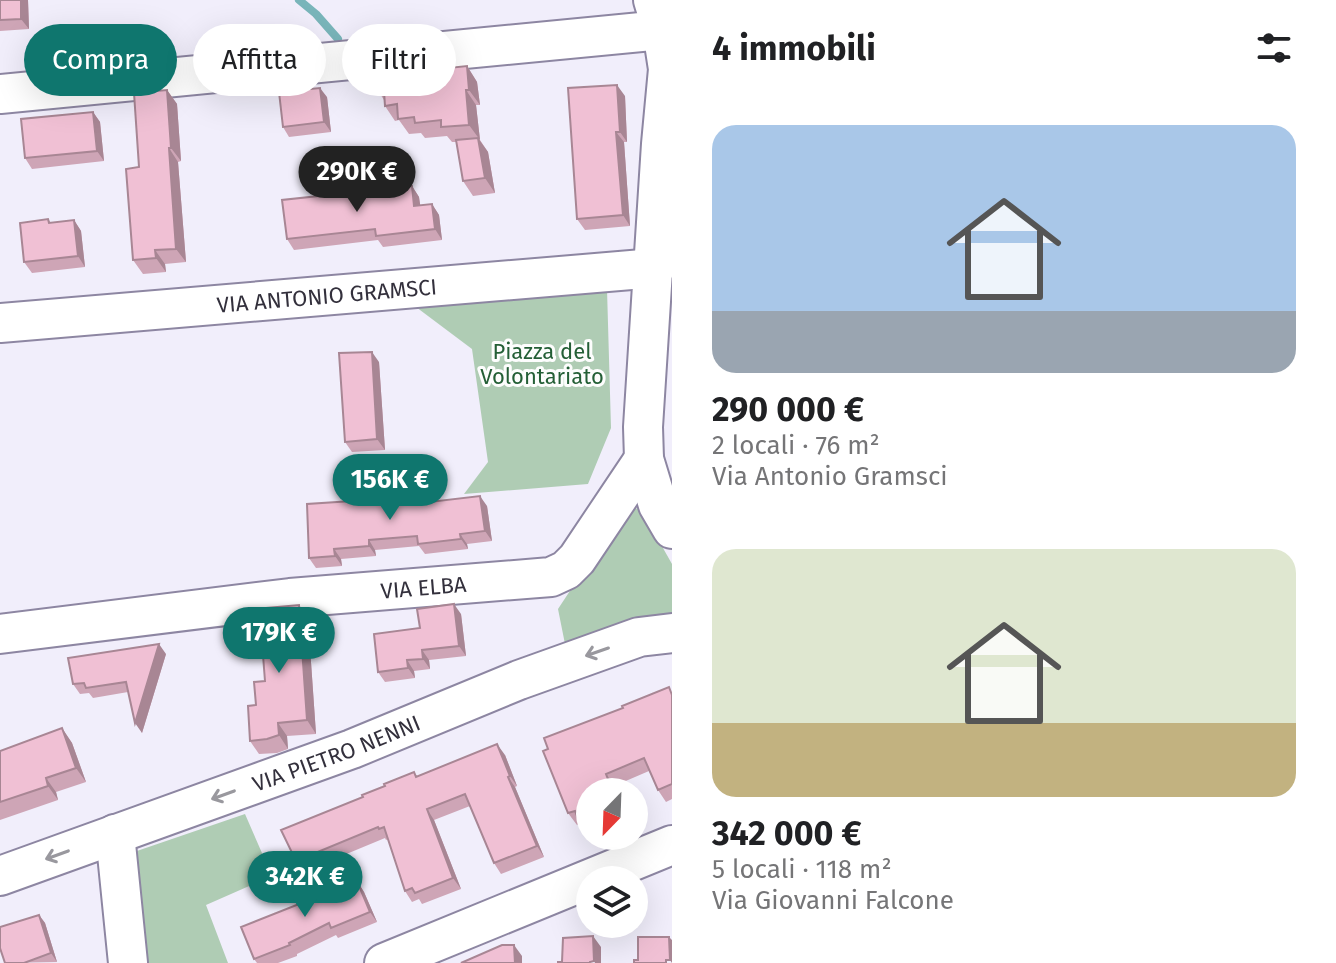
<!DOCTYPE html>
<html lang="it">
<head>
<meta charset="utf-8">
<style>
	:root { --surface:#fff; --page:#f2f2f2; --text:#202124; --muted:#757577; --accent:#0f766e }
	body { margin:0; font-family:"Fira Sans",sans-serif; background:var(--page); color:var(--text); height:100vh; display:flex; flex-direction:column; font-size:30px; white-space:nowrap }
	* { box-sizing:border-box; margin:0 }
	p { font-size:26px; color:var(--muted) }
	.icon { flex:none; width:44px; height:44px; fill:none; stroke:currentColor; stroke-width:2; stroke-linecap:round; stroke-linejoin:round }
	.map { position:relative; flex:1; overflow:hidden }
	.sheet { display:flex; flex-direction:column; background:var(--surface); width:664px }
	.sheet>* { flex:none }
	.guide { position:absolute; left:24px; top:24px; width:528px; height:72px; display:flex; gap:16px }
	.needle { width:52px; rotate:203deg }
	.controls { position:absolute; left:576px; top:778px; display:grid; gap:16px }
	.controls a { display:grid; place-items:center; width:72px; height:72px; border-radius:50%; background:var(--surface); box-shadow:0 8px 32px #0002; font-size:40px }
	.price { position:absolute; translate:-50% -68px; padding:0 18px; border-radius:28px; background:var(--accent); color:#fff; font-size:26px; line-height:52px; filter:drop-shadow(0 2px 4px #0008) }
	.price::after { content:''; position:absolute; left:50%; top:48px; width:24px; height:18px; margin-left:-12px; background:inherit; clip-path:polygon(0 0,100% 0,50% 100%) }
	.price.selected { background:#222; color:#fff }
	ul { padding:0; list-style:none }
	li { display:grid; align-content:center; gap:16px; height:424px; padding:0 40px }
	li span { display:grid; place-items:center; height:248px; border-radius:24px; color:#555 }
	li>.icon { margin-inline-start:auto }
	span .icon { width:144px; height:144px; fill:#fffc; stroke-width:1 }
	li b { font-size:34px }
	h2 { display:flex; justify-content:space-between; align-items:center; height:96px; padding:0 40px; font-size:34px }
	.tag { padding:0 28px; border-radius:36px; background:var(--surface); box-shadow:0 8px 32px #0002; font-size:28px; line-height:72px }
	.tag.selected { background:var(--accent); color:#fff }
	main { display:flex; flex:1; min-height:0 }
	.map>svg:first-child { display:block }
</style>
</head>
<body>
<main>
<div class="map">
<svg width="672" height="963" viewBox="0 0 672 963">
	<rect width="100%" height="100%" fill="#f1eefb"/>
	<!-- green -->
	<path fill="#afccb4" d="M607,289l4,139 -23,56 -124,10 24,-32 -16,-113 -64,-48z
		M631,506l11,5 30,53v52l-107,28 -7,-35 66,-100z
		M245,814l27,62 -66,29 22,58h-84l-10,-111z"/>
	<g fill="none" stroke-linecap="round" stroke-linejoin="round">
		<!-- stream -->
		<path stroke="#79b5ba" stroke-width="8" d="M299,0l17,14 22,25"/>
		<defs>
			<g id="minor">
				<path d="M653,0l9,30 6,39 -7,75 -18,283 1,32 14,46 14,24"/>
				<path d="M0,94l662,-64"/>
				<path id="s1" d="M0,323l655,-55"/>
				<path id="s2" d="M0,634l290,-36 261,-21 15,-7 11,-11 67,-100"/>
				<path d="M115,834l13,129"/>
				<path id="s3" d="M0,876l352,-127 167,-69 120,-43 33,-4"/>
				<path d="M384,963l288,-118"/>
			</g>
		</defs>
		<!-- minor casing -->
		<use href="#minor" stroke="#8d86a2" stroke-width="42"/>
		<!-- minor -->
		<use href="#minor" stroke="#fff" stroke-width="38"/>
	</g>
	<!-- wall -->
	<path fill="#cea5b6" d="M0,0h28l1,29 -29,2z
		M467,66l10,16 3,23h-4l4,35 8,12 7,41 -22,3 -10,-15 -7,-39h-4l-5,-6 -22,2 -4,-5 -12,1 -10,-14 -4,1 -10,-15 -1,-6 -5,-8 72,-24z
		M167,90l10,14 4,57 -3,1 8,100 -21,2 1,8 -23,2 -10,-14 6,-93z
		M625,96l2,46h-3l6,84 -45,4 -8,-11z
		M327,97l4,35 -42,5 -6,-10z
		M93,112l7,10 4,39 -72,8 -7,-11z
		M412,186l7,11 1,9 12,-2 7,11 3,25 -59,7 -5,-7 -84,10 -7,-11z
		M48,219l3,4 23,-3 7,11 4,36 -53,6 -8,-11z
		M379,362l6,88 -33,2 -7,-10z
		M433,501l54,5 5,35 -25,3 1,5 -43,5 -6,-8 -44,4 1,6 -35,3 1,7 -26,2 -7,-10z
		M461,614l5,42 -37,4 1,9 -16,2 1,7 -30,4 -7,-10 42,-44z
		M308,619l8,115 -29,2 1,13 -11,4 -18,1 -9,-13 6,-36 9,-24z
		M166,654l-24,79 -14,-41 -35,6 -4,-5 -9,1 -7,-10z
		M672,692v107l-6,3 -8,-12 -9,-19 -35,15 3,6h-27v40l-2,1 -7,-10 -4,2 -9,-12z
		M62,728l10,15 14,39 -30,10 2,8 -58,20v-69z
		M505,755l12,31 -2,1 29,70 -43,17 -7,-11 -24,-57 -36,14 27,69 -39,15 -3,-5 -7,3 -7,-11 -17,-52 -2,1 -1,-2 -82,34 -7,-11 67,-64 51,-25 3,4z
		M357,881l7,11 13,30 -39,16 -2,-3 -39,19v2l-19,7h-21l-3,-4z
		M39,915l6,8 12,39 -52,1z"/>
	<!-- shaded-wall -->
	<path fill="#a88694" d="M21,0h7l1,29 -8,-10z
		M467,66l10,16 3,23 -11,-15z
		M617,85l8,11 2,46 -7,-10z
		M320,88l7,9 4,35 -7,-10z
		M167,90l10,14 4,57 -10,-13z
		M466,90l10,15 4,35 -11,-15z
		M93,112l7,10 4,39 -7,-10z
		M616,132l8,10 6,84 -7,-11z
		M478,138l10,14 7,41 -10,-15z
		M169,148l9,14 8,100 -10,-13z
		M412,186l7,11 3,20 -8,-11z
		M432,204l7,11 3,25 -7,-11z
		M74,220l7,11 4,36 -7,-11z
		M155,250l10,14 1,8 -10,-14z
		M372,352l7,10 6,88 -8,-11z
		M480,496l7,10 5,35 -7,-10z
		M460,534l7,10 1,5 -7,-10z
		M369,540l6,10 1,6 -7,-10z
		M334,549l7,10 1,7 -7,-10z
		M454,604l7,10 5,42 -7,-10z
		M299,605l9,14 8,115 -9,-14z
		M159,644l7,10 -24,79 -7,-10z
		M422,650l7,10 1,9 -7,-10z
		M407,660l7,11 1,7 -7,-10z
		M278,723l9,13 1,13 -9,-14z
		M62,728l10,15 14,39 -10,-14z
		M497,744l8,11 12,31 -7,-10z
		M606,774l8,12 3,6h-4z
		M508,777l7,10 29,70 -7,-11z
		M46,778l10,14 2,8 -10,-14z
		M427,809l7,11 27,69 -8,-11z
		M357,881l7,11 13,30 -7,-10z
		M39,915l6,8 12,39 -6,-9z
		M593,936l8,11v16h-6l-1,-2z
		M669,937l3,3v23l-2,-3z
		M514,945l8,11v7h-7z"/>
	<!-- building -->
	<path fill="#f0c0d4" stroke="#a88694" stroke-width="2" d="M0,0h21v19l-21,1z
		M449,64v4l18,-2 2,24h-3l3,35 -28,2v-7l-26,3 -1,-6 -16,2 -1,-15 -12,2 -1,-15 -5,1 -2,-21z
		M617,85l3,47h-4l7,83 -46,4 -9,-131z
		M320,88l4,34 -41,5 -4,-35z
		M167,90l4,58h-2l7,101 -21,1 1,8 -23,2 -7,-91 13,-2 -5,-74z
		M93,112l4,39 -72,7 -4,-39z
		M478,138l7,40 -22,3 -7,-41z
		M412,186l2,20 18,-2 3,25 -59,7 -1,-7 -88,10 -5,-39z
		M48,219l1,4 25,-3 4,36 -54,6 -4,-39z
		M372,352l5,87 -32,3 -6,-89z
		M429,496l1,6 50,-6 5,35 -25,3 1,5 -43,5 -1,-8 -48,4v6l-35,3 1,7 -26,2 -2,-54z
		M454,604l5,42 -37,4 1,9 -16,1 1,8 -30,4 -4,-38 46,-6 -3,-19z
		M299,605l8,115 -29,3 1,12 -12,4 -17,2 -2,-35 8,-1 -2,-23 11,-1 -4,-52 2,-1v-9l5,-1 -1,-10z
		M159,644l-24,79 -9,-41 -40,6 -2,-5 -11,1 -5,-26z
		M669,687l3,8v89l-14,6 -14,-32 -38,16 7,18h-23v25l-11,4 -4,-10 -7,2 -25,-62 5,-2 -4,-11 79,-30 -1,-2z
		M62,728l14,40 -30,10 2,8 -48,16v-51z
		M497,744l13,32 -2,1 29,69 -43,17 -29,-69 -38,15 26,69 -38,15 -3,-5 -7,3 -21,-64 -5,2 -1,-2 -82,34 -15,-31 82,-33 -1,-2 23,-9 -1,-2 30,-12 2,5z
		M357,881l13,31 -39,16 -2,-5 -40,20 1,2 -36,14 -13,-32z
		M39,915l12,38 -27,10h-19l-5,-15v-21z
		M593,936l1,25 -4,1v1h-32v-1h4l1,-24z
		M638,937h31l1,23h-4v3h-32v-3h4z
		M502,945h12l1,18h-54z"/>
	<!-- one-way arrows -->
	<defs><path id="oneway-shaft" d="M-6 0H5M1.5-3L5.5 0L1.5 3" fill="none" stroke-width="1.6" stroke-linecap="round" stroke-linejoin="round" transform="scale(2)"/></defs>
	<g stroke="#99989e">
		<use href="#oneway-shaft" transform="translate(597 652) rotate(161)"/>
		<use href="#oneway-shaft" transform="translate(223 795) rotate(160)"/>
		<use href="#oneway-shaft" transform="translate(57 855) rotate(160)"/>
	</g>
	<g text-anchor="middle" dominant-baseline="central" stroke-width="6" stroke-linejoin="round" paint-order="stroke">
		<!-- street labels -->
		<g font-size="22" fill="#33303c" stroke="#fdfdfd">
			<text stroke="none"><textPath href="#s1" startOffset="328">VIA ANTONIO GRAMSCI</textPath></text>
			<text stroke="none"><textPath href="#s2" startOffset="426">VIA ELBA</textPath></text>
			<text stroke="none"><textPath href="#s3" startOffset="358">VIA PIETRO NENNI</textPath></text>
		</g>
		<!-- park labels -->
		<g font-size="22" fill="#245f36" stroke="#fdfdfd">
			<text x="542" y="351">Piazza del<tspan x="542" dy="25">Volontariato</tspan></text>
		</g>
	</g>
</svg>
<div class="controls">
<a><svg class="needle" viewBox="-14 -14 28 28"><path d="M0-13l5 13h-10z" fill="#e53935"/><path d="M0 13l5-13h-10z" fill="#757577"/></svg></a>
<a><svg class="icon" aria-label="layers" viewBox="0 0 24 24"><path d="M12 4l9 5-9 5-9-5zM3 14l9 5 9-5"/></svg></a>
</div>
<b class="price selected" style="left:357px;top:214px">290K €</b>
<b class="price" style="left:390px;top:522px">156K €</b>
<b class="price" style="left:279px;top:675px">179K €</b>
<b class="price" style="left:305px;top:919px">342K €</b>
<div class="guide">
<a class="tag selected">Compra</a>
<a class="tag">Affitta</a>
<a class="tag">Filtri</a>
</div>
</div>
<section class="sheet">
<h2>4 immobili<svg class="icon" aria-label="filters" viewBox="0 0 24 24"><path d="M4 7h16M4 17h16"/><circle cx="9" cy="7" r="2"/><circle cx="15" cy="17" r="2"/></svg></h2>
<ul>
<li><span style="background:linear-gradient(#a9c7e8 75%,#9aa5b1 0)"><svg class="icon" aria-label="home" viewBox="0 0 24 24"><path d="M3 11l9-7 9 7M6 9v11h12V9"/></svg></span><div><b>290 000 €</b><p>2 locali · 76 m²</p><p>Via Antonio Gramsci</p></div></li>
<li><span style="background:linear-gradient(#dfe7d0 70%,#c2b280 0)"><svg class="icon" aria-label="home" viewBox="0 0 24 24"><path d="M3 11l9-7 9 7M6 9v11h12V9"/></svg></span><div><b>342 000 €</b><p>5 locali · 118 m²</p><p>Via Giovanni Falcone</p></div></li>
</ul>
</section>
</main>
</body>
</html>
